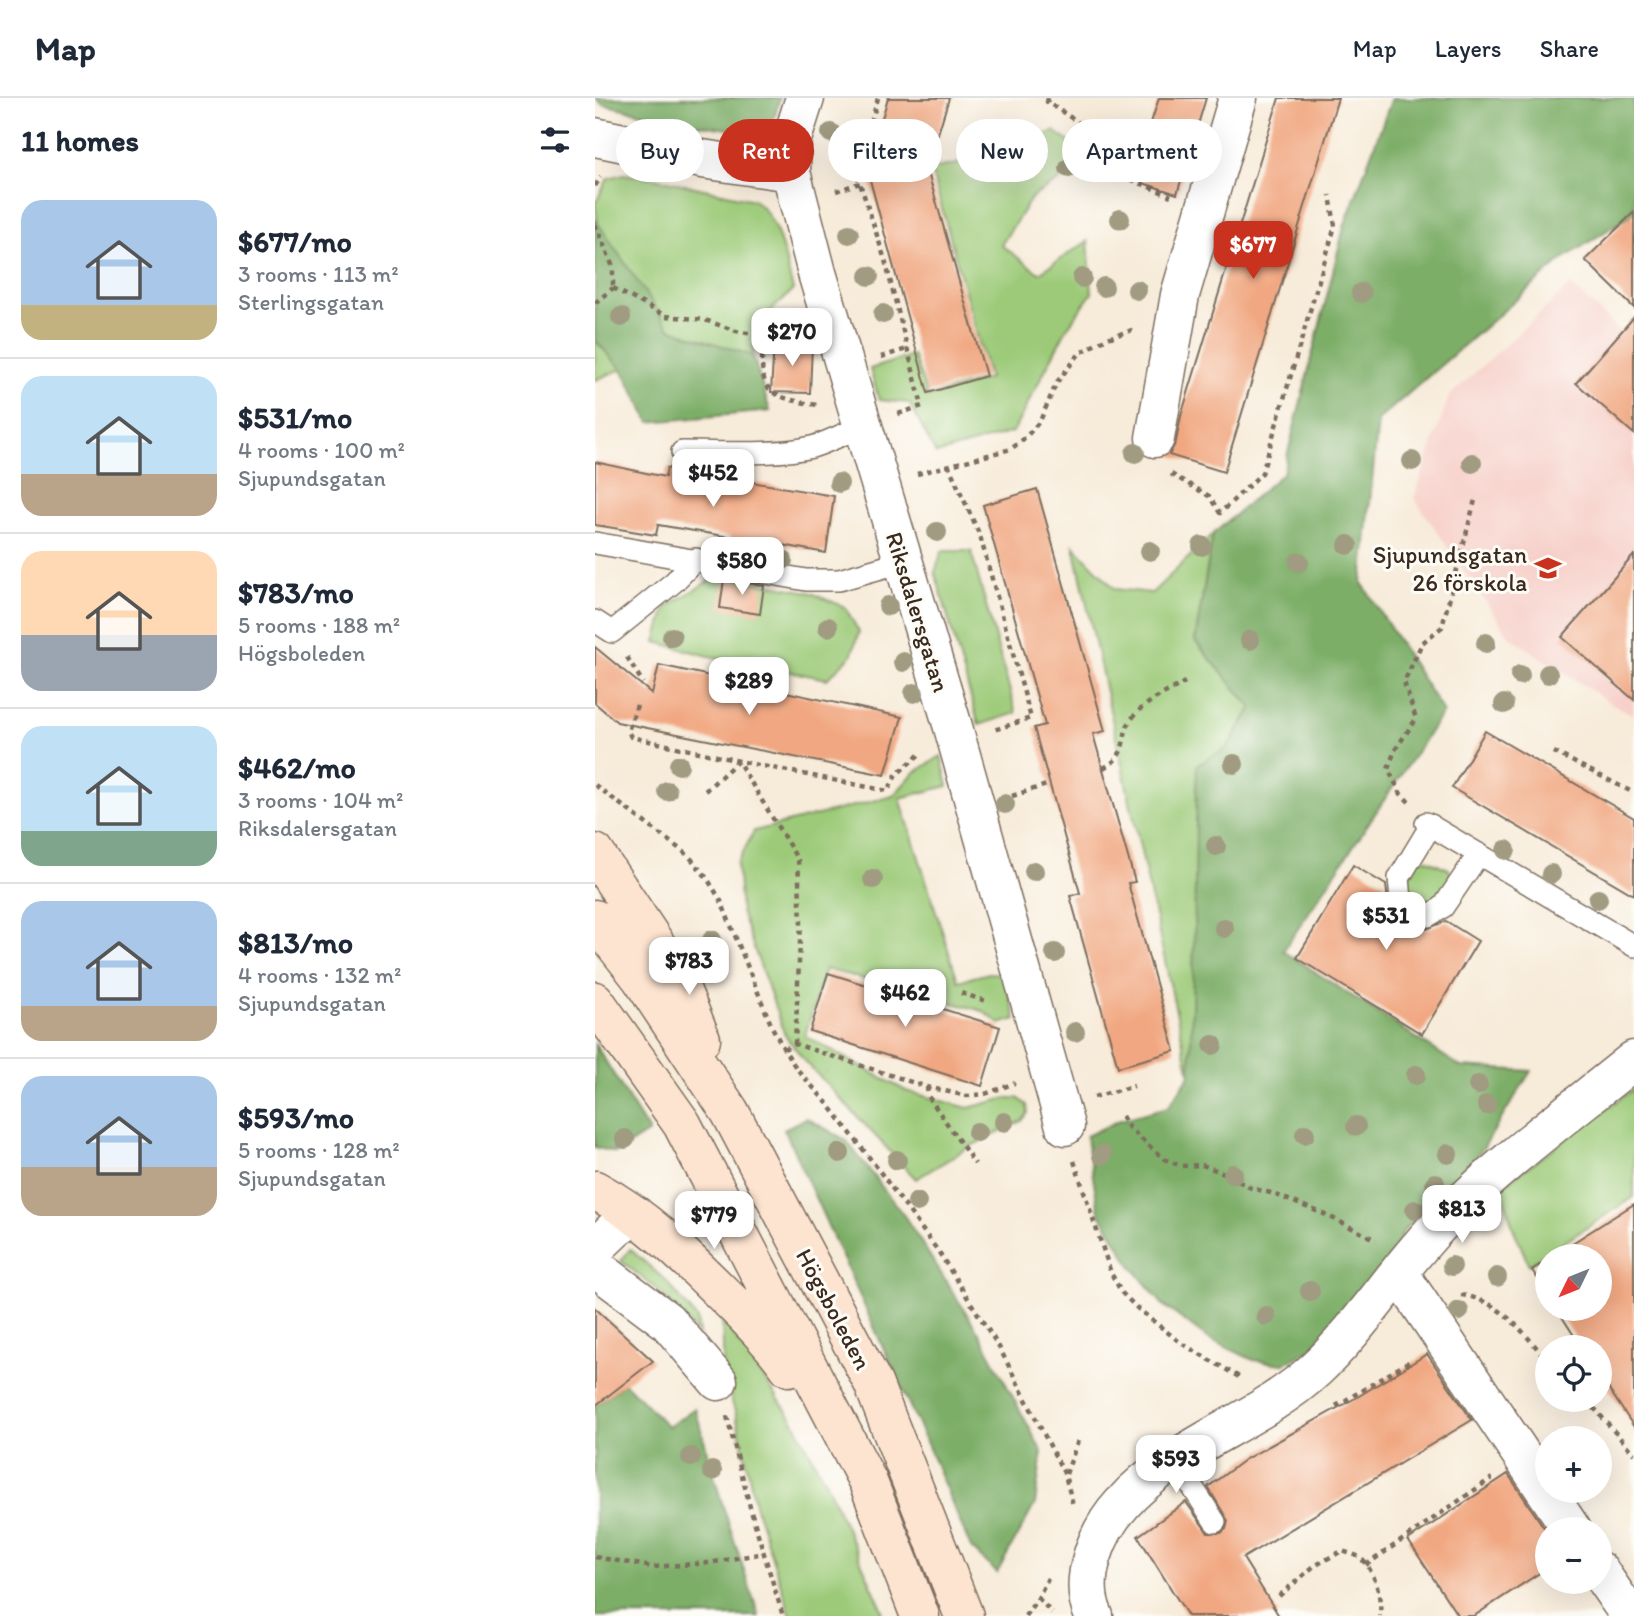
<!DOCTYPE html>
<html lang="en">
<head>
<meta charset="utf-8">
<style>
	:root { --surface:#fff; --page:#f6f6f7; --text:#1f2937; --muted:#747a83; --line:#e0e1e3; --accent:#c8321e }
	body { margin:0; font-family:Itim,sans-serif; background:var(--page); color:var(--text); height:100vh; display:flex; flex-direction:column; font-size:26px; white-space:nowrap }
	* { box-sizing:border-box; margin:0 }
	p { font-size:23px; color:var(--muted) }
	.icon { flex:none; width:38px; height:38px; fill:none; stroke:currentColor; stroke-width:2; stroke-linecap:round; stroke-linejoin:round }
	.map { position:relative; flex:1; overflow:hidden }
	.drawer { display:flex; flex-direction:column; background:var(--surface); width:595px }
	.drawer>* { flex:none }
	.banner { position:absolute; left:21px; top:21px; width:665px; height:63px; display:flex; gap:14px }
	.needle { width:46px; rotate:227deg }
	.controls { position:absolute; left:940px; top:1146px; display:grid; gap:14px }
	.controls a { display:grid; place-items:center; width:77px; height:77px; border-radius:50%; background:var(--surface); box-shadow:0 7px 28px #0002; font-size:35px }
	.price { position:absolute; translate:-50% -60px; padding:0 16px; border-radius:14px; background:#fff; color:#222; font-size:23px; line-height:46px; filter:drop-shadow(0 2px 4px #0008) }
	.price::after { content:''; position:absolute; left:50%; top:42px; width:21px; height:16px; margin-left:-10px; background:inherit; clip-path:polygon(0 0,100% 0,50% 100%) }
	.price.current { background:var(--accent); color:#fff }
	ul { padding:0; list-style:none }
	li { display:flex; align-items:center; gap:21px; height:175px; padding:0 21px }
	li+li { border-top:2px solid var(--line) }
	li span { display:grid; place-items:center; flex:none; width:196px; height:140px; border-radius:21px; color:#555 }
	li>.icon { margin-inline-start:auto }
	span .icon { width:84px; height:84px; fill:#fffc; stroke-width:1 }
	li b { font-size:30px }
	h2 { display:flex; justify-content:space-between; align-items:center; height:84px; padding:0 21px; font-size:30px }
	.pill { padding:0 24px; border-radius:32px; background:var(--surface); box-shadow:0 7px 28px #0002; font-size:24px; line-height:63px }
	.pill.current { background:var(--accent); color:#fff }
	header { display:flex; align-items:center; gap:42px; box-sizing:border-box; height:98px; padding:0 35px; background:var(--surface); border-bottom:2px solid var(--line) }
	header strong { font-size:33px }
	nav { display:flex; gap:38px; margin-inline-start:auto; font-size:24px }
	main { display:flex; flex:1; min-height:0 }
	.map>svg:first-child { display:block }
</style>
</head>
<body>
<header>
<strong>Map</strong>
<nav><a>Map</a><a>Layers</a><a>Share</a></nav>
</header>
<main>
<section class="drawer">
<h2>11 homes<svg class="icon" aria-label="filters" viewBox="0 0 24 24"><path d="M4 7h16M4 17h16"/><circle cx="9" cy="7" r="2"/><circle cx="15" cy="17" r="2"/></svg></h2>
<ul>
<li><span style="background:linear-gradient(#a9c7e8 75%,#c2b280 0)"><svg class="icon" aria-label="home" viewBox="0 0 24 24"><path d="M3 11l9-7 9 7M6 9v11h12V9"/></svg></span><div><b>$677/mo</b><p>3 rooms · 113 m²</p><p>Sterlingsgatan</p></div></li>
<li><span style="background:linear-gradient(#bfe0f5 70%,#b9a48a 0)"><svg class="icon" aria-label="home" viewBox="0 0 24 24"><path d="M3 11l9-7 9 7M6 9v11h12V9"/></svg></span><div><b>$531/mo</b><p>4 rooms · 100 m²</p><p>Sjupundsgatan</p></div></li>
<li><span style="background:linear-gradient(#ffd9b3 60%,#9aa5b1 0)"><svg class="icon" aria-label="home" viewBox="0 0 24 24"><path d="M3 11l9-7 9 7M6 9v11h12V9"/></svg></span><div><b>$783/mo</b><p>5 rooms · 188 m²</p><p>Högsboleden</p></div></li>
<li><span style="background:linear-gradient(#bfe0f5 75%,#7fa58c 0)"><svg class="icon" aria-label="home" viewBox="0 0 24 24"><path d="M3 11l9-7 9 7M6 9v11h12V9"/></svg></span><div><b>$462/mo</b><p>3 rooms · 104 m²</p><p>Riksdalersgatan</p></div></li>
<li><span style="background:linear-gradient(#a9c7e8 75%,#b9a48a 0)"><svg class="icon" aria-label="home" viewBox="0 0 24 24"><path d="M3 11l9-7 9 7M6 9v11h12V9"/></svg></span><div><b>$813/mo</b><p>4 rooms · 132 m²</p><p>Sjupundsgatan</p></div></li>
<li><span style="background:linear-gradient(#a9c7e8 65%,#b9a48a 0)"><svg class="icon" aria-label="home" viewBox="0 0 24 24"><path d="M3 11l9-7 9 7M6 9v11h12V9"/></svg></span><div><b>$593/mo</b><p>5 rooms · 128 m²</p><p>Sjupundsgatan</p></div></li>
</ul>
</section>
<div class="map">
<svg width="1039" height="1518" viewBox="0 0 1039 1518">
	<rect width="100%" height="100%" fill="#fdfcf7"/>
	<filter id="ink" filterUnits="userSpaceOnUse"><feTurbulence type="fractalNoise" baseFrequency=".0143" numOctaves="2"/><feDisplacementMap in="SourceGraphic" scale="14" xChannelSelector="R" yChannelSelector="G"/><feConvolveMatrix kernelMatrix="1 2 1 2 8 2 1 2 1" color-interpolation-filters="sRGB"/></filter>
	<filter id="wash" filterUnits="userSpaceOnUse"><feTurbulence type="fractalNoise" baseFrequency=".00686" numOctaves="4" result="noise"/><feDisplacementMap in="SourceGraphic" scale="28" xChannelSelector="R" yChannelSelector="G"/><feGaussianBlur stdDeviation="1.57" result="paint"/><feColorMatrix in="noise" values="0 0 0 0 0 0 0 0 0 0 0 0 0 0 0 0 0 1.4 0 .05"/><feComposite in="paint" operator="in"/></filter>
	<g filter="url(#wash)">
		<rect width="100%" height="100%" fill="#f7ebd9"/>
		<!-- built -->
		<path fill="#f7d0ca" d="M976,187l63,59v371l-25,-13 -99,-65 -96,-139 35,-102z"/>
		<!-- green -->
		<path fill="#9cca78" stroke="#6c7a4b" stroke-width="2" d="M459,33l18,13 1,28 -41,25 -31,48 38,28 49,-32 4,52 -25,35 -54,104 -77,22 -27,-51 -30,-3 -9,-31 43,-14 15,42 61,-19 -58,-209 71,-14z
			M29,76l30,4 100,22c25,17 31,61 39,90 -26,26 -37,27 -40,66l-83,-27 -71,-100 -4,-25 13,-26z
			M0,242l27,29 -27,11z
			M618,436l-18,107 57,66 -25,41 -33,196 -4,131 -116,-529 41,43 37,4z
			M347,453h29l45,162 -37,12 -44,-153z
			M124,477l90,17 36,15 14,25 -8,24 -24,23 -118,-23 -53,-14 10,-35z
			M346,658l7,30 -48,12 58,183 31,-8 14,1 13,45 -16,5 -17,-13 -158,-42 -20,67 101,55 62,17 39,-10h11l9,7 1,8 -6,8 -51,25 -55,33 -111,-118 -20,-26 -44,-123 -4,-48 17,-33 139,-35 21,-23z
			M824,761h7l23,10c8,19 -12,29 -25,40l-19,-12 -1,-13z
			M1039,991v108l-105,68 -16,-37 -12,-41z
			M35,1151l37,33 30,37 2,16 -39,-43 -39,-31z
			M127,1220l71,102 34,65 56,126 -3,5h-89l-35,-108 -20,-93 -12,-40z"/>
		<!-- forest -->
		<path fill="#7dae68" stroke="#5c6c43" stroke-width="2" d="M0,0h185l-7,24 -18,11 -69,-10 -84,-19z
			M797,0h242v115l-71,46 -185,161 -16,163 81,129 -160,239 178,116 70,4 -49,79 -77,79 -20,35 -74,86 -28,14 -30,-4 -46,-22 -44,-33 -31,-38 -33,-55 -13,-76 34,-16 48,-13 22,-32 4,-131 3,-179 30,-17 25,-40 -57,-67 18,-107 70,-61 61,-246z
			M0,121l75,110 83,27 17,55 -120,11 -28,-53 -27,-29z
			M0,946l54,88 -33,21 -21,-6z
			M211,1020l40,22 59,77 74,116 63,119 -7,52 -38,69 -26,-25 -43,-102 -144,-317z
			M30,1285l43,44 27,-19 26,92 38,116h-164v-210z"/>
		<g id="blocks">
			<!-- building -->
			<path fill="#f1a882" d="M293,0h61l-22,71 59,207 -58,17 -61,-224z
				M564,0h47l-29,96 -34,-11 16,-50 -10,-4z
				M684,0h59l-114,374 -55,-17 7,-13 5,-26z
				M1039,114v96l-49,-48z
				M1039,219v117l-58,-51z
				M179,245l38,2 -2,48 -39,-1z
				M0,364l70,15 2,-9 167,28 -8,57 -55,-10 -3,17 -41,-7 3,-16 -72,-12 -2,10 -61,-10z
				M442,391l68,242 -12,3 42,148 -7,1 47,168 -57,16 -48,-171 10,-3 -46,-165 11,-3 -62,-220z
				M1039,457v145l-72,-63z
				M129,481l40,7 -4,28 -40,-6z
				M0,549l57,47 7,-29 243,52 -17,58 -268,-53 -22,-19z
				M890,633l149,87v77l-182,-107z
				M758,767l33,20 2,17 6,9 33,18 19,-8 32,20 -56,93 -125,-76z
				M233,875l172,54 -18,59 -172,-55z
				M1039,1106v223l-35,-53v-26h-17l-25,-39h42v-53h-47z
				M952,1162v33l-15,-23z
				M0,1210l58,53 -58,45z
				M832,1256l45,66 -229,138 36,58h-91l-50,-80 48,-34 22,31h13l5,-4 2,-8 -20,-34 36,-27 115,-64z
				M913,1376l39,58v36l-73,48h-16l-50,-76z"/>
		</g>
	</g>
	<g filter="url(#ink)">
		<use href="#blocks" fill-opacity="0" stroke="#7d6e5f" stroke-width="2"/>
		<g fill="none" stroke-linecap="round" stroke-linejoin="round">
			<defs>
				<path id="service" d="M87,354c40,0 92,4 130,-5 17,-5 34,-15 51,-20
					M0,445l211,37h33l63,-18
					M0,523l17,11 62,-50 22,-23
					M831,725l208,123
					M836,727l-32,53 2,22 27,16 15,-9 36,-53
					M580,1362l40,62"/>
				<path id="minor" d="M210,0l-13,41 -1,33 26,101 136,454 112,399
					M0,39l107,22 89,13
					M560,340l25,-143 58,-197
					M0,1150l21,-20 19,-13
					M0,1169l72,54 51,60
					M804,1175l173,257
					M1004,1473l31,45
					M499,1518c-17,-36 3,-85 28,-112 53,-60 136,-81 194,-135 48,-45 82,-103 128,-149 58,-58 126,-108 190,-160"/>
				<path id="secondary" d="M0,755l79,119 27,67
					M0,821l46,59 89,134 143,271 91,233
					M0,903l87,123 186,358 52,134
					M0,1092c49,26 90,66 129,105 24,23 46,45 65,72"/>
			</defs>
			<!-- service casing -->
			<use href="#service" stroke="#7d6e5f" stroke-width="24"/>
			<!-- minor casing -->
			<use href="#minor" stroke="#7d6e5f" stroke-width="41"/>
			<!-- secondary casing -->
			<use href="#secondary" stroke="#7d6e5f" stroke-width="41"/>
			<!-- path -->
			<path stroke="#7d6e5f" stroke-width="4.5" stroke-dasharray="5 5" stroke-linecap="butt" d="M283,0l-21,76 28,86 37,146 -24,8
				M453,0l-1,4 38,25 4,35 82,34
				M0,88l6,-9
				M241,93l24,-8
				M0,126l18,43v21
				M18,190l53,28 39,4 31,11 28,5 24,-25
				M0,205l18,-15
				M169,238c-6,55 0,60 53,69
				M286,259l26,-8
				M353,366l32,72 51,182 -37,12
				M322,376l94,-25 14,-11 15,-17 17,-39 23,-29 25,-14 30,-10
				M576,376l38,22 11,17 42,-40 73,-247 -5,-31
				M32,559l16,26
				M42,607l-9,26 3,6 122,27 135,27 8,-16 26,-23
				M959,654l80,41
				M508,670c28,-13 15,-33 30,-51 13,-16 35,-25 52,-35
				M0,687l94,71 18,22 14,23 51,126 12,22 12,19 32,36 47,61 63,86 61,96 66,128 8,30
				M110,693l33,-30 60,99 3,61 -6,123
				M417,698l38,-12
				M814,704l-8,-8 -13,-25 7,-19 21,-31 -12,-37 18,-39 20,-16 33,-127
				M366,895l28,9
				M189,951l11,-5 132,43 40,9 18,-2 30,-11
				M332,989l1,9 47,68
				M499,999l40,-11
				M527,1018l7,12 35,31 17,7 21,-1 22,8 27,15 20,5 53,21 52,26
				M479,1063l37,112 11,20 15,15 44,35 58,34
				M866,1197c39,5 62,37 86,65
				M992,1302l47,54
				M741,1308l76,-46
				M132,1318l24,95 32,105
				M471,1376l13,-36
				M0,1459l58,10 56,-4 55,-10
				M771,1467l126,-87
				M684,1498l35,-30 28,-15c5,2 12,3 17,6 16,12 23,41 21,59
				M443,1500l14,15
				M430,1518l13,-18 10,-20"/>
			<!-- service -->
			<use href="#service" stroke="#fff" stroke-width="21"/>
			<!-- minor -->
			<use href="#minor" stroke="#fff" stroke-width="38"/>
			<!-- secondary -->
			<use href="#secondary" stroke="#fde4d1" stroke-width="38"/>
		</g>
		<!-- trees -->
		<g fill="#a09b81">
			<circle cx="236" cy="35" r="10"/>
			<circle cx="527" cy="56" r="10"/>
			<circle cx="474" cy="70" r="10"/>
			<circle cx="525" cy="121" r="10"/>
			<circle cx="254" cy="136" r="10"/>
			<circle cx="274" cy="178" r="10"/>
			<circle cx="487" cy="180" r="10"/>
			<circle cx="509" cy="189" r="10"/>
			<circle cx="542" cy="192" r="10"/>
			<circle cx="766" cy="195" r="10"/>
			<circle cx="288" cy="216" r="10"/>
			<circle cx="26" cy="219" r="10"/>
			<circle cx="540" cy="355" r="10"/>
			<circle cx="817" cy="363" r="10"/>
			<circle cx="877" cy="365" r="10"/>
			<circle cx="244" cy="385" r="10"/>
			<circle cx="342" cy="434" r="10"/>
			<circle cx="753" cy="447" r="10"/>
			<circle cx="607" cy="448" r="10"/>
			<circle cx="555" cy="453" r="10"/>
			<circle cx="188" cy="462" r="10"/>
			<circle cx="704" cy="464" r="10"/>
			<circle cx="293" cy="508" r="10"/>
			<circle cx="233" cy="529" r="10"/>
			<circle cx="77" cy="539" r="10"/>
			<circle cx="655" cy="542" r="10"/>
			<circle cx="891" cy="545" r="10"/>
			<circle cx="308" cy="564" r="10"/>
			<circle cx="953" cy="576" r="10"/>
			<circle cx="925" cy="577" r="10"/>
			<circle cx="319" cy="595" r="10"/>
			<circle cx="909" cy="606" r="10"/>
			<circle cx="639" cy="666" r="10"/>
			<circle cx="84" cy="667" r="10"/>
			<circle cx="72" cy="693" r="10"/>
			<circle cx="410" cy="706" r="10"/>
			<circle cx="621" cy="748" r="10"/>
			<circle cx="911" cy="752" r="10"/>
			<circle cx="439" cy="773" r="10"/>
			<circle cx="956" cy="776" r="10"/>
			<circle cx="278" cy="781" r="10"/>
			<circle cx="1003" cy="801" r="10"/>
			<circle cx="629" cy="830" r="10"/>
			<circle cx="117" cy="842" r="10"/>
			<circle cx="460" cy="855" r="10"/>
			<circle cx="480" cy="934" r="10"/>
			<circle cx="618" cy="947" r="10"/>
			<circle cx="821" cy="977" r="10"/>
			<circle cx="883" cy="987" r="10"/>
			<circle cx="892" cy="1007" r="10"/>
			<circle cx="409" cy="1024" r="10"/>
			<circle cx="761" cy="1028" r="10"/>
			<circle cx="382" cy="1034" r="10"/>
			<circle cx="710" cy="1036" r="10"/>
			<circle cx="30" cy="1041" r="10"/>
			<circle cx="245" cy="1055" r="10"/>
			<circle cx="853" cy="1056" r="10"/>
			<circle cx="507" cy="1057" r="10"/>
			<circle cx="302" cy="1062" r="10"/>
			<circle cx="638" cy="1076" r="10"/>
			<circle cx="840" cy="1085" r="10"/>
			<circle cx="322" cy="1104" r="10"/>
			<circle cx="820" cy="1112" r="10"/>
			<circle cx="857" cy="1168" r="10"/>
			<circle cx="902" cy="1179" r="10"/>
			<circle cx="715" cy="1193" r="10"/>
			<circle cx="864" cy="1213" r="10"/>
			<circle cx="671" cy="1218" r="10"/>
			<circle cx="96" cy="1359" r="10"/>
			<circle cx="117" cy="1373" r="10"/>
		</g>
	</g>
	<!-- icons -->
	<defs>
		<symbol id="school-bare" viewBox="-9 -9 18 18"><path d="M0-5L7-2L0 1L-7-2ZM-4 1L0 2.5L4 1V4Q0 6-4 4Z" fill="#c8321e" stroke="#fdfcf7" stroke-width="2.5" paint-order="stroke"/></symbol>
	</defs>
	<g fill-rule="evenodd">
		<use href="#school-bare" x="934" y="451" width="38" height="38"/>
	</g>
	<g text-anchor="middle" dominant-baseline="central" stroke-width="6" stroke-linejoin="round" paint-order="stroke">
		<!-- poi labels -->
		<g font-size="24" fill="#3b2a1e" stroke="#fdfcf7" text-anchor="end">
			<text x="932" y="456">Sjupundsgatan<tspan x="932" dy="28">26 förskola</tspan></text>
		</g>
		<!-- street labels -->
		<g font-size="24" fill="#3b2a1e" stroke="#fdfcf7">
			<text transform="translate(323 514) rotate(73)">Riksdalersgatan</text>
			<text transform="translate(239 1211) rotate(62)">Högsboleden</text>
		</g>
	</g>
</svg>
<div class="controls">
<a><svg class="needle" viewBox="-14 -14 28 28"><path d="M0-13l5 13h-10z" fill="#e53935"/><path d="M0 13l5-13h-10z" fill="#747a83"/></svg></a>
<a><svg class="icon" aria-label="locate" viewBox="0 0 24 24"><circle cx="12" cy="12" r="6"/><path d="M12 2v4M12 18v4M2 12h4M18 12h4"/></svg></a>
<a>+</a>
<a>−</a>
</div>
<b class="price current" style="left:658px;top:183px">$677</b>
<b class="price" style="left:197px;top:270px">$270</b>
<b class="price" style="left:118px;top:411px">$452</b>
<b class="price" style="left:147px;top:499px">$580</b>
<b class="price" style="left:154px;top:619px">$289</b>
<b class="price" style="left:791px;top:854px">$531</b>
<b class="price" style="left:94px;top:899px">$783</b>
<b class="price" style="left:310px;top:931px">$462</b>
<b class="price" style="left:867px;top:1147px">$813</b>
<b class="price" style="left:119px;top:1153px">$779</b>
<b class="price" style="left:581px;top:1397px">$593</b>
<div class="banner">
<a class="pill">Buy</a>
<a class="pill current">Rent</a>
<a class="pill">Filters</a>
<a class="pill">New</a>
<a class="pill">Apartment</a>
</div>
</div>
</main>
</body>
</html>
